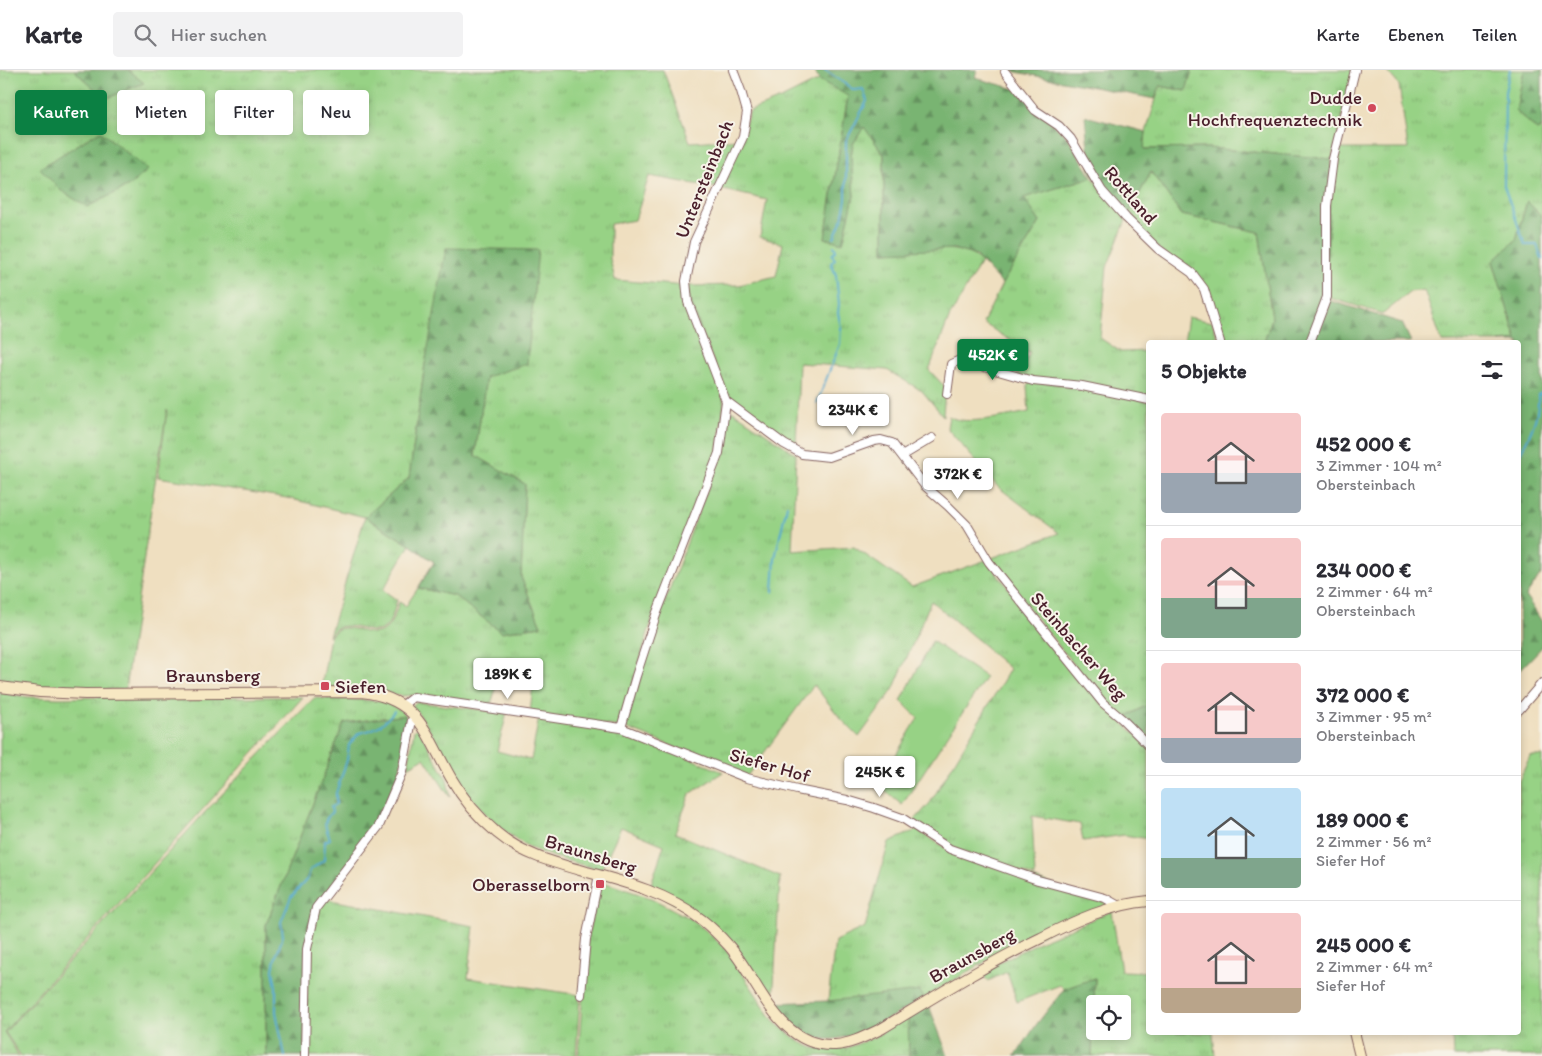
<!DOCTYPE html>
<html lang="de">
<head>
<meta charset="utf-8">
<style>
	:root { --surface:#fff; --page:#f2f2f3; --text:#2b2b33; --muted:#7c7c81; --line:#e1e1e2; --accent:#0b8043 }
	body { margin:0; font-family:Itim,sans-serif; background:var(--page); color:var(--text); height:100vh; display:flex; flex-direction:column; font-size:19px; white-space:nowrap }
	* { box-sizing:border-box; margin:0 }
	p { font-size:16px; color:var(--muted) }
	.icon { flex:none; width:28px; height:28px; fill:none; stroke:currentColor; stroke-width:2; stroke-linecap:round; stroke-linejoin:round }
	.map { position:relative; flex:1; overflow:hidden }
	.details { position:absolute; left:1146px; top:270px; width:375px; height:695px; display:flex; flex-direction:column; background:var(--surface); border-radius:5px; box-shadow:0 2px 8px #0003 }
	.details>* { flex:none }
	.top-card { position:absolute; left:15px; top:20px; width:475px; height:45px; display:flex; gap:10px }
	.tools { position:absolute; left:1086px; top:925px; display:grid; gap:10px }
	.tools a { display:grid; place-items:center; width:45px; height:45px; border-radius:5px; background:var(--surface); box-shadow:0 2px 8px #0003; font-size:25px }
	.price { position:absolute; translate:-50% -42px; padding:0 11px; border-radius:5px; background:#fff; color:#222; font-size:16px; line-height:32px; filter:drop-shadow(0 1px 2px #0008) }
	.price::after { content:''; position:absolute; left:50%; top:30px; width:15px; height:11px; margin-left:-8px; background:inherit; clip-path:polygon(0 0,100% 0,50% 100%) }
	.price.active { background:var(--accent); color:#fff }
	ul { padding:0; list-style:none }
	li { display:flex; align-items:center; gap:15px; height:125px; padding:0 15px }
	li+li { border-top:1px solid var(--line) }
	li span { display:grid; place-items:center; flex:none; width:140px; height:100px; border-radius:5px; color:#555 }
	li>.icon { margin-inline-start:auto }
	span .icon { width:60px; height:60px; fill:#fffc; stroke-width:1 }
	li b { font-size:21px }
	h2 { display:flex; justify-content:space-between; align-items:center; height:60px; padding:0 15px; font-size:21px }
	.pill { padding:0 18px; border-radius:5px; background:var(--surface); box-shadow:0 2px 8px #0003; font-size:18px; line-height:45px }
	.pill.active { background:var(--accent); color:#fff }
	header { display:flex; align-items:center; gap:30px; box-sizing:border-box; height:70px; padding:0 25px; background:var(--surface); border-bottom:1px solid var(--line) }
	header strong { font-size:24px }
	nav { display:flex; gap:28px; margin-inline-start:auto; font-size:18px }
	.search { width:350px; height:45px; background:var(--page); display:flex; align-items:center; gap:12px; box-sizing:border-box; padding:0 18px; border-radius:5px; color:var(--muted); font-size:19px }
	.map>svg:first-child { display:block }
</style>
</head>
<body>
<header>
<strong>Karte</strong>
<div class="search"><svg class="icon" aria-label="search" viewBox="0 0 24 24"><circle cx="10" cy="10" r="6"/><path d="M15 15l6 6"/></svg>Hier suchen</div>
<nav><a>Karte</a><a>Ebenen</a><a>Teilen</a></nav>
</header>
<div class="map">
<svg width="1542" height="986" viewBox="0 0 1542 986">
	<defs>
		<pattern id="grass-tufts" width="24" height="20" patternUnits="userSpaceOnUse" patternTransform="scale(1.25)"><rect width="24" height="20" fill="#97d285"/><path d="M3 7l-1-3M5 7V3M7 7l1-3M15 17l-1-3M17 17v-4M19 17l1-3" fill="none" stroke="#84b473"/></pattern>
		<pattern id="forest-firs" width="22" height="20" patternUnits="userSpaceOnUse" patternTransform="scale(1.25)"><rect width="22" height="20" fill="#79b472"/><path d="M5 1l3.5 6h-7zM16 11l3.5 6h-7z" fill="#65925e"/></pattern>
	</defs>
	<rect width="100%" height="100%" fill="#f7f3e8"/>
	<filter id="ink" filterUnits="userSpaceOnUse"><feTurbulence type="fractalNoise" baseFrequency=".02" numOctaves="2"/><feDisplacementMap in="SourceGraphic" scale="10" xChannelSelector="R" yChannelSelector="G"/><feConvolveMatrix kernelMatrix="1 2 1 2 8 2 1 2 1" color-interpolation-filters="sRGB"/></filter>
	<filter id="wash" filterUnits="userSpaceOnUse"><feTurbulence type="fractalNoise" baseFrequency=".0096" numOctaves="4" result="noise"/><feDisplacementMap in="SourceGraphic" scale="20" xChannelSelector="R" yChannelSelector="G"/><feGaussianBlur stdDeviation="1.12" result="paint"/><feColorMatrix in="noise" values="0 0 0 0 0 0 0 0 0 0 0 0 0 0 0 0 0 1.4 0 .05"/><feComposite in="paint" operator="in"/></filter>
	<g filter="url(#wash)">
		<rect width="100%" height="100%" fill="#efdfc0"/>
		<!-- grass -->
		<path fill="url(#grass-tufts)" stroke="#707858" fill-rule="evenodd" d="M0,0h74l31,29 38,-16 -15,-13h535l27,72 51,-3 -23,49 -69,-12 -14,44 -25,4v35l5,21 71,6 38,115 -6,52 -65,163 -33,111 -90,-13 5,-51 -29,-6 -16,50 -77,-12 -11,1 -41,-9 -40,2 9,-52c15,-25 44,12 60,-13 4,-6 7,-15 9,-22l7,4 12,-18 37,8 46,36 40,-6 -20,-49 4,-93 -50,-28 11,-79 -61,-13 -16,114 -44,39 45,28 -27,45 14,10c-2,7 -4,16 -8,23 -14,23 -43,-13 -60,13l36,-119 -78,-19 -129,-21 9,-67 -14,85 -28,195 -83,-1 -42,-6z
			M1192,0h161l-21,89 -124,-11 -64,1 2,-17 14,-46 26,5z
			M1386,0h138l-8,41 21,19 5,-3v90l-15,-16 -11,39 -23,21 24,80 -17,1h-58l-18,-52 -14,2 -27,22 -56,-17 1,-91 9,-57h71l-9,-64z
			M819,10l29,15 -23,143 18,5 11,-47 -3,-40 2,-12 11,-18 20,29v97c25,-1 80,-11 97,10l-32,56 -20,52 16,17 -2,29 -21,-25 -35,-21 -88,-7 -3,85 -68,-48 -38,-99 -2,-15 51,-1 37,-9 7,-32 -23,-7 7,-37 -47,-11 30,-78 33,-13z
			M1151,102l31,43 77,17 13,86 -8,24h-43l-16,-53 -47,-41 -31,-31z
			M1092,107l34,43 -19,47 -7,71 21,14 28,-1v48l-132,-23 13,-23 -47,-30 19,-39 38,-62 -17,-24z
			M1188,247l24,5 7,20h-35z
			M1029,313h20l100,18v303l-25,14 -20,-16 -115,-143 70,-26 -61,-46 -51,-59 2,-12c14,11 62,-1 80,-4l-2,-25z
			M733,341l63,43 -4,97 62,-4 58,40 74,-27 116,144 47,43v92l-25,-4 -41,6 -3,-17 -48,-8 3,61 -84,-29 -39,-25 18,-20 80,-134 -26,-22 1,-1 -54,-45 -38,89 -34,47 -18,-18 -27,-34 -67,91 -123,-49 13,-51 84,-224 6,-38z
			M0,623l28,4 31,1 58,-1h186l-299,335 15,24h-19z
			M314,628l70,3 16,9 6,5 -62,8 -78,202v131h-245l-16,-24 201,-221z
			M416,632l91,11 -10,38 34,9 8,-43 82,13 102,42 -33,22 -15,39 105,44 -7,126 -40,-59 -83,-57 14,-42 -43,-18 -20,43c-21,-6 -51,-13 -70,-22 -31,-16 -55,-42 -75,-71 -16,-23 -24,-50 -44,-71z
			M418,658l29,51 3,18 -26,-39 -16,9 6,-37z
			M1530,686h12v300h-89l-1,-23 67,-1v-251z
			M917,760l33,21 158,52 1,2 -100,44 -19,10 -66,39 -96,3 7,-60 30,-14 24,-85z
			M600,811l51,17 42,22 17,14 17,17 48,72 25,19 13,6h34l26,-10 35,-22 1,40h-331l9,-117z
			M325,829l149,27 -6,52 112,17 -4,61h-270l2,-107 9,-40z
			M1112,841l9,60 28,1v60l64,1 2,23h-121l-2,-1 3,-77 -31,11 -4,-4 -43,17 -10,-30 -19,9 -8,-9 59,-30zM1095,934h27v27h-27z"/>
		<!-- forest -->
		<path fill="url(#forest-firs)" stroke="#626a4e" d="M74,0h54l16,13 -39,16z
			M814,0h163l-2,8 41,11 53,50 23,38 -68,21 16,24 -38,62 -26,-28 -22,-7 -70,3v-97l-20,-28 -11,17 -2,12 3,40 -11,47 -18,-5 23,-142 -29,-16z
			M1006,0h186l-6,21 -26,-5 -5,13z
			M1524,0h18v57l-5,3 -21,-19z
			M1085,46l61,16 -2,17 64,-1 124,11 -7,140 77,24 9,19h-147l8,-24 -13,-86 -77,-17 -31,-43 -24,45 -25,-27 -12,-21z
			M100,61l48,39 -19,16 -42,21 -27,-17 -20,-22z
			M1527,131l15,16v356l-16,23 16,26v25l-23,24v-329h-19l17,-2 -24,-79 23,-21z
			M446,178l92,2 -11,114 -41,13 -11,78 50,29 -4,93 20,49 -40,6 -46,-36 -37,-8 16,-26 -24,-17 -45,-28 44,-39 16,-114z
			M1149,634v40l-25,-26z
			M406,645v26l-7,32 -23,52 -61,83 -9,41 -2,107h-38v-131l78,-202z
			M1095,908l-3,77 2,1h-80l3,-2 19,-29 28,-36z
			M920,921l4,7c-26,15 -75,48 -106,40 -16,-4 -35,-23 -45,-35l55,-2z
			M928,933l20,53h-39l-1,-40z"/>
		<!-- green -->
		<path fill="#97d285" stroke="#707858" d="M1002,282l21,8 -6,13 -21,-6z
			M932,571l54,36 -84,128 -24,-20 40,-67 -17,-17z"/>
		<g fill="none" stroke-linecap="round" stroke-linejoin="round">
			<!-- stream -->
			<path stroke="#52a9cf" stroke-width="2" d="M825,0l29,20 9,-1 4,12 -21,40v58l-4,20 -8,19
				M1510,0l-5,22 -1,94 21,59h12l5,14
				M817,333l23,-59 1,-17 -3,-14 1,-9 -3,-29 -5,-12 4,-4 -3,-4 4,-5 -2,-4
				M1519,385c10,-18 21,-39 19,-60l4,-2
				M773,522l2,-34 12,-53
				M285,986l-9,-44v-25l-3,-17 2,-11 8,-23 -2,-14 10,-25 17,-19 2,-8 14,-10 1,-19 5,-2c-4,-12 -9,-17 2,-27l-1,-5 5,-3v-11l11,-33 2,-15 10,-12c17,-3 25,-9 35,-22"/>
		</g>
	</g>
	<g filter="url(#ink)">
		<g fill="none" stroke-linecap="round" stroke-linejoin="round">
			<defs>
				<path id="minor" d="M1005,2l30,38 24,16 12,13 31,52 24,27 32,31 34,24 12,16 16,53
					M1310,272l17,-45v-91l6,-47 22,-89
					M947,324l4,-30 9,-4 73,21 49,5 67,14
					M726,331l58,43 18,10 27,3 45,-16 7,-1 11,3 33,43 23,20 19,19 22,37 114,141 19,16 27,27
					M902,386l30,-18
					M403,635l10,-8 208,31 126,50 50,12 50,10 27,8 28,10 48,31 88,31 67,18 14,8
					M1519,640l23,-27
					M621,658l15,-52 20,-61 63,-162 7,-52 -38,-99 -2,-21 8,-39 49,-105 4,-25 -6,-21 -8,-21
					M581,925l5,-56 13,-64
					M305,986l2,-107 9,-41 63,-82 23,-54 10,-52 4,-3"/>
				<path id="secondary" d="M0,617l40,5 45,2 276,-2c59,6 65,43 90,86 12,21 28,40 46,55 26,22 58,30 90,39 39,10 82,22 115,48 9,7 19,17 27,26 30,34 49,102 106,99 16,-1 31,-9 46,-16 53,-32 104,-64 160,-91 33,-17 70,-34 108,-37
					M1354,962l6,24"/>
			</defs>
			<!-- minor casing -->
			<use href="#minor" stroke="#84625f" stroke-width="10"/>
			<!-- secondary casing -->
			<use href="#secondary" stroke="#84625f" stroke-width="12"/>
			<!-- minor -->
			<use href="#minor" stroke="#fff" stroke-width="8"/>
			<!-- secondary -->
			<use href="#secondary" stroke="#f7e8c3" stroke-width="10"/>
		</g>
	</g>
	<!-- markers -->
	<g fill="#d1495b" stroke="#f7f3e8" stroke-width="2">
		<circle cx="1372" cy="38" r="5"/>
		<rect x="320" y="611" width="10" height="10" rx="2.5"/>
		<rect x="595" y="809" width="10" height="10" rx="2.5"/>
	</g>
	<g text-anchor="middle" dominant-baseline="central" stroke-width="4" stroke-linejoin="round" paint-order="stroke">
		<!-- poi labels -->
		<g font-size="19" fill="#4a1f2b" stroke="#f7f3e8" text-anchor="end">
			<text x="1362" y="27">Dudde<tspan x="1362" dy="22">Hochfrequenztechnik</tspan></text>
			<text x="335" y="616" text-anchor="start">Siefen</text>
			<text x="590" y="814">Oberasselborn</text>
		</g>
		<!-- street labels -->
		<g font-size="19" fill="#4a1f2b" stroke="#f7f3e8">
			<text transform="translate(704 109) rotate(-68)">Untersteinbach</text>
			<text transform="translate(1131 125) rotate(49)">Rottland</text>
			<text transform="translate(1079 576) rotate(49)">Steinbacher Weg</text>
			<text x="213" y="605">Braunsberg</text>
			<text transform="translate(770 695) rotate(16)">Siefer Hof</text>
			<text transform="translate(591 784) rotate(17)">Braunsberg</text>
			<text transform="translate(972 885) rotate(-29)">Braunsberg</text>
		</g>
	</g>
</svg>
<div class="tools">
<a><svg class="icon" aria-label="locate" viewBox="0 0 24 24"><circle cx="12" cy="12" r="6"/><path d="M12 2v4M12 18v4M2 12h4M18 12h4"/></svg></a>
</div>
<b class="price active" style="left:993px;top:311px">452K €</b>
<b class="price" style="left:853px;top:366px">234K €</b>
<b class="price" style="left:958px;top:430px">372K €</b>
<b class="price" style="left:508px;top:630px">189K €</b>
<b class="price" style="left:880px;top:728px">245K €</b>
<div class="top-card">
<a class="pill active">Kaufen</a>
<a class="pill">Mieten</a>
<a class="pill">Filter</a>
<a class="pill">Neu</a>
</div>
<section class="details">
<h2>5 Objekte<svg class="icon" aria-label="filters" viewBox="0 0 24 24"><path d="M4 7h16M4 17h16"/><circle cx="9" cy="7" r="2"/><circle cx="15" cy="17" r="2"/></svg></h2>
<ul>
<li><span style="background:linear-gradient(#f6c9c9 60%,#9aa5b1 0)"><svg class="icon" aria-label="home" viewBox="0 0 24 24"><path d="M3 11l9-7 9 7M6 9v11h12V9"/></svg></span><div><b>452 000 €</b><p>3 Zimmer · 104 m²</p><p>Obersteinbach</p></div></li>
<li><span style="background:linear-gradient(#f6c9c9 60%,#7fa58c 0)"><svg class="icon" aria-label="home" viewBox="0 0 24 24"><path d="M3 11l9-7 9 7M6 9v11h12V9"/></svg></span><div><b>234 000 €</b><p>2 Zimmer · 64 m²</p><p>Obersteinbach</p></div></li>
<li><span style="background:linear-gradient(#f6c9c9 75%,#9aa5b1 0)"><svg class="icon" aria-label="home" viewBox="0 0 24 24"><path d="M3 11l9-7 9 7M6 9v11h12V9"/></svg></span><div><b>372 000 €</b><p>3 Zimmer · 95 m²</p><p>Obersteinbach</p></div></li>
<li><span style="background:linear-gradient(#bfe0f5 70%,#7fa58c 0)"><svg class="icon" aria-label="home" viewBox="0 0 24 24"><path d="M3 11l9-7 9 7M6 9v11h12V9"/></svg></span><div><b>189 000 €</b><p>2 Zimmer · 56 m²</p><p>Siefer Hof</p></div></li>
<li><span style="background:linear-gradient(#f6c9c9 75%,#b9a48a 0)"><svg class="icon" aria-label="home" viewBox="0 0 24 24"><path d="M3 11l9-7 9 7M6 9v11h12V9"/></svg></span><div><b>245 000 €</b><p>2 Zimmer · 64 m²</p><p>Siefer Hof</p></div></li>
</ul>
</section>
</div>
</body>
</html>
